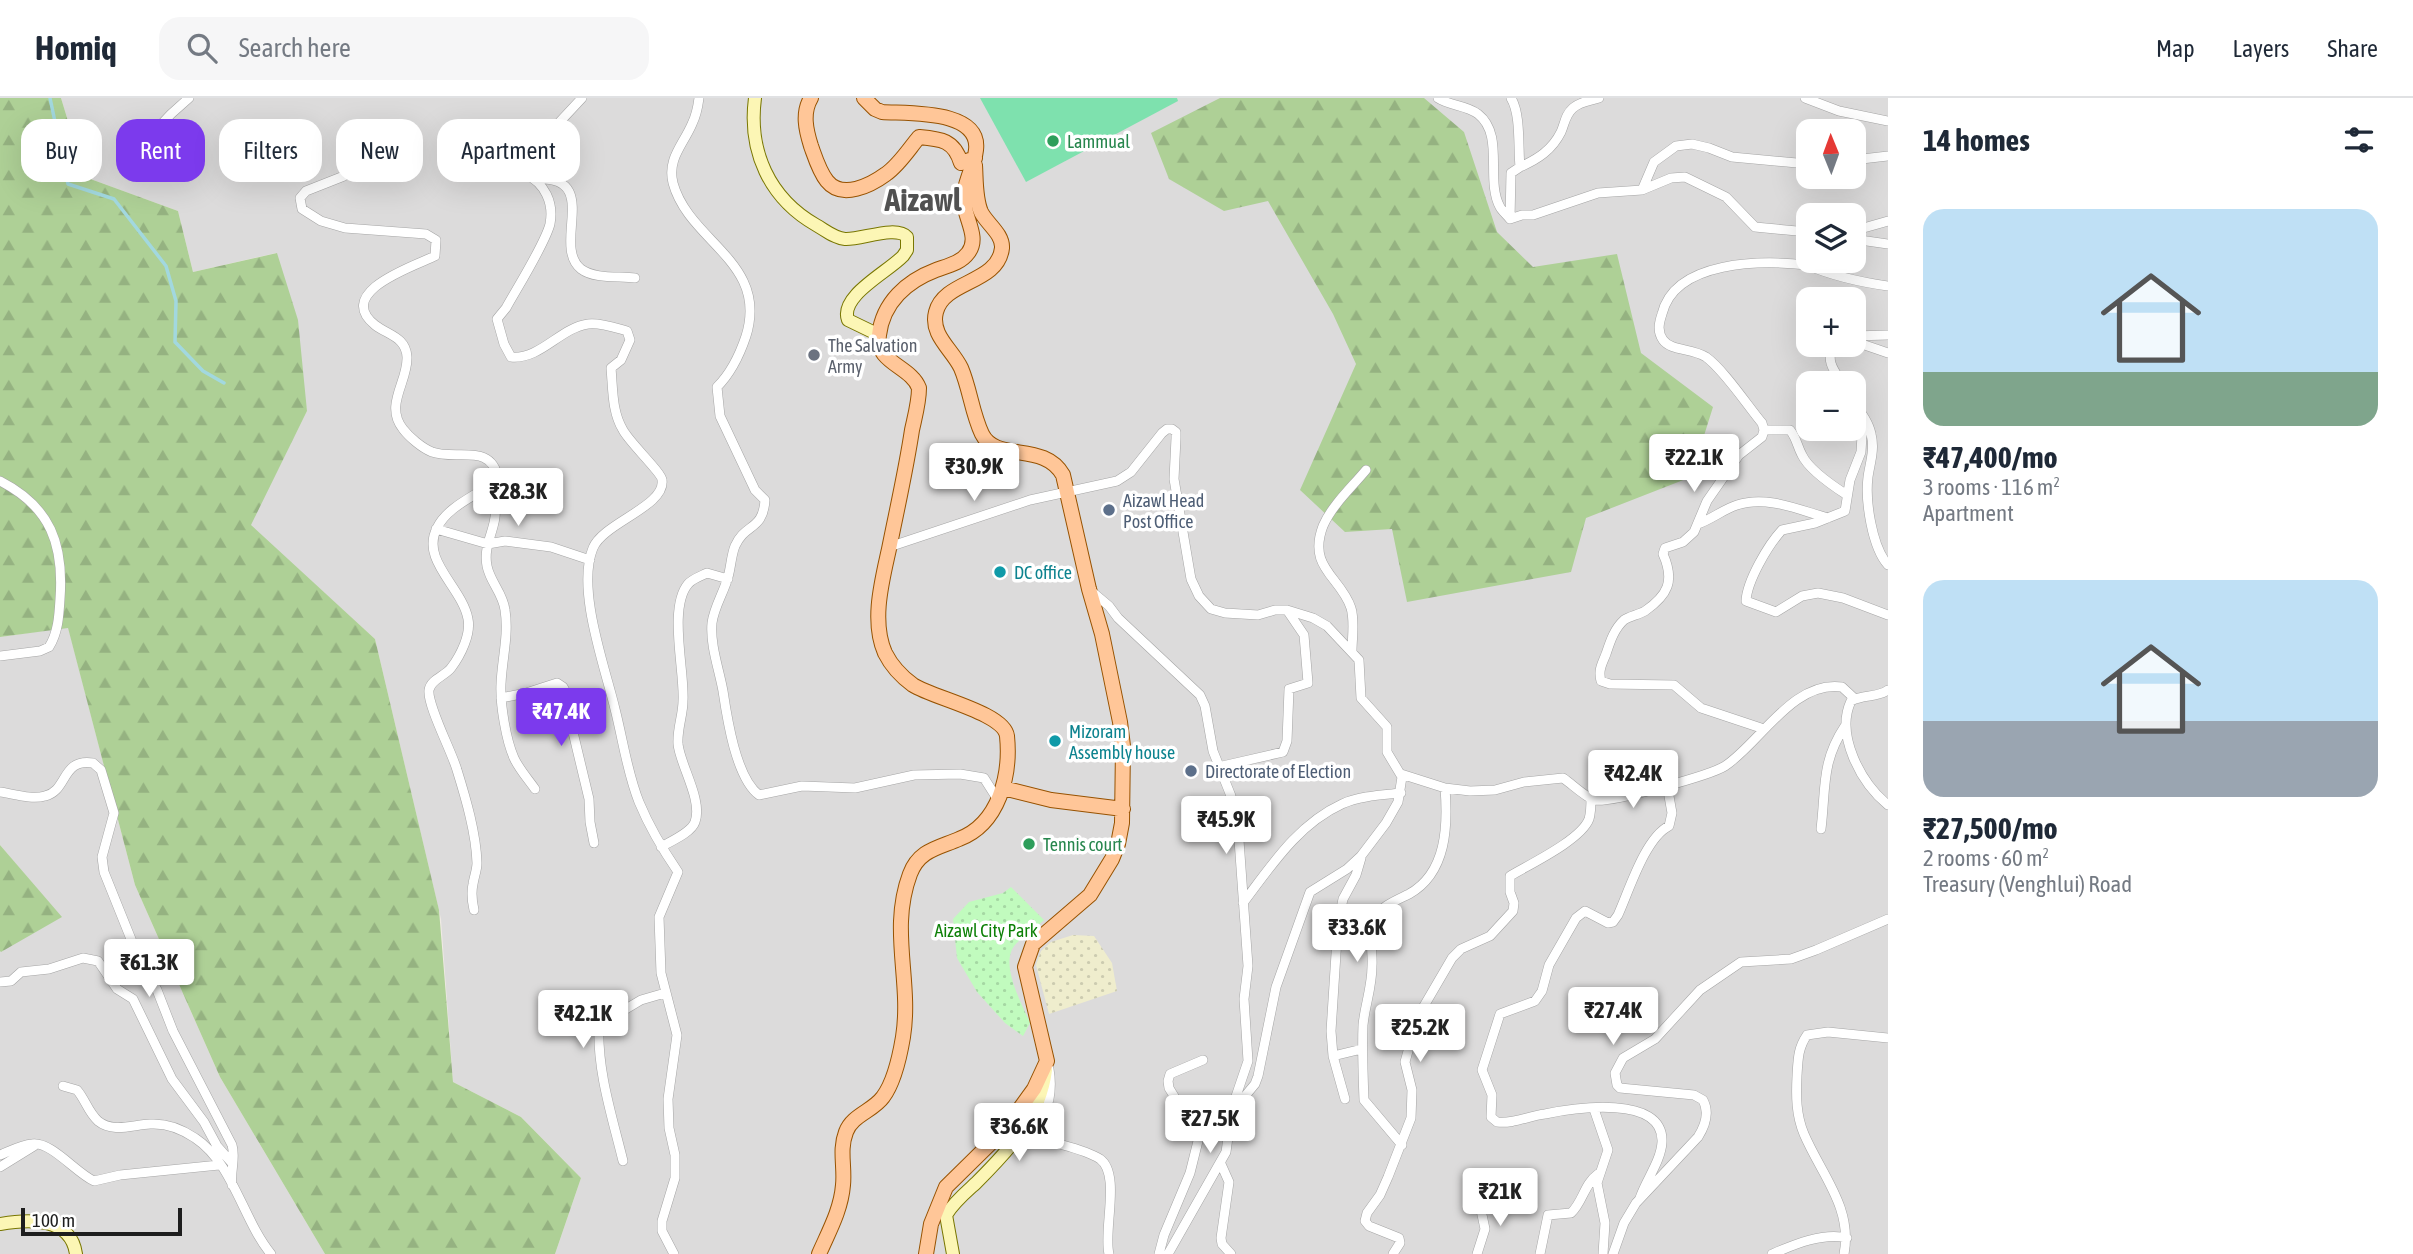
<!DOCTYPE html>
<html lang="en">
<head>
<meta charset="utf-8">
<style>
	:root { --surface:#fff; --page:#f6f6f7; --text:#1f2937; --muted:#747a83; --line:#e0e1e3; --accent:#7c3aed }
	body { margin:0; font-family:"Asap Condensed",sans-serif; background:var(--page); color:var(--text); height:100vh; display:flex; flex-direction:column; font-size:26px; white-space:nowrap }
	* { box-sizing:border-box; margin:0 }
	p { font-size:23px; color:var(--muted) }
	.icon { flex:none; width:38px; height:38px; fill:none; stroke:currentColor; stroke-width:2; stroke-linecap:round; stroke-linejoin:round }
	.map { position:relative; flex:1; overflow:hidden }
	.drawer { display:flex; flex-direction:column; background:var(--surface); width:525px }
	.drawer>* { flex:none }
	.hud { position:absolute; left:21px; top:21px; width:665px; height:63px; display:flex; gap:14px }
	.needle { width:46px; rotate:359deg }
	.controls { position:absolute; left:1796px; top:21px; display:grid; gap:14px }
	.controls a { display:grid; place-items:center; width:70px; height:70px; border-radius:14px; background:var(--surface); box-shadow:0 7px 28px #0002; font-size:35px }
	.scale { position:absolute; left:21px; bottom:18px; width:161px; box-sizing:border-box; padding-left:7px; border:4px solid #1e1e1e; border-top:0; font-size:19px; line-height:24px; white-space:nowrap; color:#1e1e1e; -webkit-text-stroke:5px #fff; paint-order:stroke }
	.price { position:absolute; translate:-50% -60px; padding:0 16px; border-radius:7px; background:#fff; color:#222; font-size:23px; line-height:46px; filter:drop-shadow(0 2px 4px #0008) }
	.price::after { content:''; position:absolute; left:50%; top:42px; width:21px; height:16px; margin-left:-10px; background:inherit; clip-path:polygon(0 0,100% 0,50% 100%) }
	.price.on { background:var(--accent); color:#fff }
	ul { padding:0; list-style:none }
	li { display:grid; align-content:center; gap:14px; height:371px; padding:0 35px }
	li span { display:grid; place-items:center; height:217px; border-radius:21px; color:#555 }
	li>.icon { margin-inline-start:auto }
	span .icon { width:126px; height:126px; fill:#fffc; stroke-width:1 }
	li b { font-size:30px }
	h2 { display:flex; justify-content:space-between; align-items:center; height:84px; padding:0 35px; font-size:30px }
	.pill { padding:0 24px; border-radius:21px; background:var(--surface); box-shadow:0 7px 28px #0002; font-size:24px; line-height:63px }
	.pill.on { background:var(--accent); color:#fff }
	header { display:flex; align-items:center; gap:42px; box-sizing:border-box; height:98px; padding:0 35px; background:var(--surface); border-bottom:2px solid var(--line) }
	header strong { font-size:33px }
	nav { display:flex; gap:38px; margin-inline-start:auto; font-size:24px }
	.search { width:490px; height:63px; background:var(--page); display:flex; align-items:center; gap:18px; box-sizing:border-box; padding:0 24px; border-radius:21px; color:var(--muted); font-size:26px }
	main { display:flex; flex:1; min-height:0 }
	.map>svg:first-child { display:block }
</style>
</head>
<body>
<header>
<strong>Homiq</strong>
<div class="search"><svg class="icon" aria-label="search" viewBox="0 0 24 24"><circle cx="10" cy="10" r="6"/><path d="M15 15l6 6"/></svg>Search here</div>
<nav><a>Map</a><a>Layers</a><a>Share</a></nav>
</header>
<main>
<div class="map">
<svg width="1888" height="1156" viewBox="0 0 1888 1156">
	<defs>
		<pattern id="farmland-dots" width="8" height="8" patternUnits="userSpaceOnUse" patternTransform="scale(1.75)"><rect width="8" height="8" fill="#efedcd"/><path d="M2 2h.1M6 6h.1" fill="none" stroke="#cccbb0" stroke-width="1.8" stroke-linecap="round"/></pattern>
		<pattern id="forest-firs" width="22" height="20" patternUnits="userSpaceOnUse" patternTransform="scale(1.75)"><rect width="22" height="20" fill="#aed096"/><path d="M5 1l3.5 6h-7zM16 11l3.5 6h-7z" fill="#95b281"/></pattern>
		<pattern id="park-dots" width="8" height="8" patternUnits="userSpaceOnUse" patternTransform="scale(1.75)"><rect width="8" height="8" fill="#c1fbbe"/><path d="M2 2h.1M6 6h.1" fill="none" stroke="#a5d7a3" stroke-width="1.8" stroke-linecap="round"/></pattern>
	</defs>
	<rect width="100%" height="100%" fill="#efeae3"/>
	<!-- residential -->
	<path fill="#dcdbdb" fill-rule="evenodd" d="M61,0h1827v1156h-1333l26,-76 -60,-61 -68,-35 -12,-163 -66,-280 -125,-114 57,-114 -31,-158 -83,19 -15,-61 -93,-34zM1808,33h45v46h-45zM1808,117h45v46h-45zM1808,201h45v46h-45zM1808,285h45v46h-45z
		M68,529l67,258 85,192 105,177h-325v-303l61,-34 -61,-72v-208z"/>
	<!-- farmland -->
	<path fill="url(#farmland-dots)" d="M1073,837l21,1 18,27 5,28 -68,23 -13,-49 5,-14 10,-9z"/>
	<!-- forest -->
	<path fill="url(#forest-firs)" d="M0,0h61l24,79 93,34 15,61 84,-19 21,67 9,91 -56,114 124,114 64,271 14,172 68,35 60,61 -26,76h-230l-105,-177 -85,-192 -67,-257 -68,9z
		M1220,0h204l40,34 33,100 36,35 84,-13 24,99 72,54 -22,70 -105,41 -15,54 -164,30 -15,-73 -47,3 -45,-42 56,-126 -23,-50 -65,-113 -44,10 -55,-32 -18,-46z
		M0,747l62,72 -61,35 -1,-1z"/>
	<!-- park -->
	<path fill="url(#park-dots)" d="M1011,789l33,33c-9,8 -21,16 -29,25 -16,19 7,59 15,78l-7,13 -18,-13 -28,-31 -20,-34 -4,-39 16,-17 34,-9z"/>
	<!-- pitch -->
	<path fill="#7ee1ae" d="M980,0h197l1,3 -152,81z"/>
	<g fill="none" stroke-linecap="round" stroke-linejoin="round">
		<!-- stream -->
		<path stroke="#a2d8df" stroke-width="3.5" d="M50,0l18,86 46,15 52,67 10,35 -1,41 28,29 21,12"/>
		<defs>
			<path id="street" d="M582,0l-56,60 -1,16c20,9 29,29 25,50 -5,20 -33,64 -44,84l-9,11 7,25 7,13c29,3 49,-29 77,-33 11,-2 28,4 39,7l3,9 -9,20 -10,8c2,22 1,44 12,62 6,12 39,43 39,50 4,26 -59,43 -69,68 -17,41 12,119 22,161 8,31 12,63 24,93 10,24 24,48 39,70l-19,45 2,56 16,62 -9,64 1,29 6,27v23l-13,43v10l12,23
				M699,0c-1,8 -3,18 -7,26 -9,21 -25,35 -19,59 16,59 96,79 73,153 -6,18 -15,37 -29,51l3,29 35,74 10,10c-2,31 -20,23 -30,46 -4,10 -4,21 -7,31 -4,15 -14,30 -16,46 -2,22 7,46 11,68 4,27 13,87 36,104l43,-9 53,2 59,-13 46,-1 24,4 14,22
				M1438,0c12,8 28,7 40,16 27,21 7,66 22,93 2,4 7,8 10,12l12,-4h11l65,-22 44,-3 29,-12 14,-1 41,20 29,30 53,5
				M1805,0l34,13 49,10
				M140,49l31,-33 18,-16
				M1853,62l35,-4
				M1520,69c18,-8 32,-17 41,-35 4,-9 4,-17 12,-24 8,-7 17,-7 26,-10
				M344,78l-38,15 -6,7 2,11 19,12 24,7 81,6 10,6 -1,16c-21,10 -101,36 -60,69 13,10 31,12 32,32 1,25 -23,48 -4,72 6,8 19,19 29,23 25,9 60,-10 66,27 -19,16 -50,26 -61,49 -17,32 25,59 31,91 3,15 -7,36 -17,49 -6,8 -20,11 -22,22 -2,15 23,62 28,80 9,29 19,63 20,93 0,7 -3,14 -4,21 -2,9 -1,17 1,26
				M535,81c68,-4 16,66 46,90 13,10 38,7 54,9
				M1642,92l12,-28 22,-16 16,-2 17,4 23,9 76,7
				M1510,121l1,-46 9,-6c-2,-19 1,-53 -9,-69
				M1853,133l35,-10
				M1853,141l35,5
				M1807,167c26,11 52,17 81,21
				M1853,238l35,-1
				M1853,243l35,12
				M1833,247c-7,16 0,24 9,38
				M1853,303c7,10 16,22 18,33 4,15 -1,29 -3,43 -3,24 4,70 20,88
				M1863,320l-2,34 -11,28 -5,31 -30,12 -33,7c-14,15 -35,51 -36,71l30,11 26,-16 16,-3 25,5 45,17
				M1764,332h26c7,9 7,16 12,25 7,15 31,31 45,40
				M0,383c51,26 64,64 60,118 -1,17 -2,34 -11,48l-9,4 -40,5
				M485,393c25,25 -4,45 2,75 3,16 16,27 18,44 4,25 -3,49 -4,74 -1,20 5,56 13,74 5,11 14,21 21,31
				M1698,426c14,-5 26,-15 39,-19 30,-10 62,5 91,13
				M436,431l52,15 17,-3 46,6 39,13
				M889,449l141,-47 87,-19 14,-9 31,-39 5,-4h5l4,3v6l-2,41 17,100 8,17 12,13 14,4 33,2 17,-5h12l26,8 14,8 32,34 2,38 26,29v25l15,25 -4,25 -12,21 -25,33 -14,13 -37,23 -34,95 -18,89 -3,8 -24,29
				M1090,492l19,16 9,12 82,77 5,11 8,45 18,45 7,30 10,140 -4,33 4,62 -16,47 -6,44 -58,102
				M1352,553c0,-13 3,-30 -1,-43 -10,-31 -44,-40 -28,-82 9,-21 29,-39 43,-56
				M1888,592c-11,8 -24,4 -37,11 -16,34 10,82 37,104
				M501,600l25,-5 31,-10 6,4 5,9 4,32 17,71 1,23 4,21
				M1764,631l-63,-21 -27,-23 -64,-1 -9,-3c-3,-11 1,-17 5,-27 4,-12 8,-25 18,-34 6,-4 14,-5 21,-9 23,-16 30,-30 18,-57l2,-6 18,-6 11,-10 13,-31 32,-46 23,-18 2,-7 -2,-7c-15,-18 -38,-53 -56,-66 -14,-9 -35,-6 -43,-17 -6,-9 -4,-17 -1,-26 13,-54 100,-54 145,-49l1,-7
				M1218,669l65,-15 4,-11 2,-52 19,-6 -4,-48 -17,-25
				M1401,676l44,14 25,3 25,-1 29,-8 39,-4c9,6 21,18 31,22 14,4 117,-25 131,-34 35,-23 68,-86 117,-79l13,12
				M0,694c14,2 32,8 45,4 23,-5 16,-38 48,-33l8,7 13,43 -12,44 2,15 33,82 20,36 16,41 59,114c4,13 -2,26 0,40
				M1821,731c5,-41 0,-67 24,-103
				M661,749c10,-6 30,-14 34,-25 8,-22 -15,-57 -17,-78 -1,-15 5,-29 5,-43 2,-29 -15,-93 5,-117 4,-5 13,-8 19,-11l21,6
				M1243,805c28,-37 55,-79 99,-99 17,-8 40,-9 59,-11
				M0,884l11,-1 10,-9 28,-3 34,-11 15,3 19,28 16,10 39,80 32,43 13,24 15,17
				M1333,958l29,-7
				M1049,971c2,11 2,19 0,30 -3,14 -17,31 0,42 16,5 37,9 51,18 21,15 3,71 9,95
				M63,988l14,4c8,9 11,22 21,31 15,12 34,4 52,3 16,-1 32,5 45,14 38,25 48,82 76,116
				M1345,1001l-12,-43 -2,-25 7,-108 5,-24 13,-24 5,-17
				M1594,1011l14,41 -11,33 8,40 -2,31
				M1402,1047l-38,-45c-1,-25 -2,-50 -1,-75 2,-20 9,-38 9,-59 1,-15 -4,-34 3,-48 6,-12 22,-18 34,-24 38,-21 39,-69 36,-106
				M0,1057c10,-4 21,-10 32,-11 19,-3 44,29 62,37l26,-6 99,-10
				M623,1063c-11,-45 -26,-90 -24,-136l42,-25 24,-7
				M1221,1066l8,18 -8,56 1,6 9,10
				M0,1069l34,-21
				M1640,1100c6,-18 21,-37 22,-56 2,-48 -88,-34 -117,-28 -17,2 -31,10 -48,8l-6,-5 1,-22 -10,-25 18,-56 35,-13 7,-10 7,-26 27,-47 9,-7 23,12 5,-1 5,-7c11,-24 27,-77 51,-89l3,-13 -5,-28
				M1159,1156l5,-19 26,-62 9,-36 -30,-49 -1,-7 2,-7 33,-14
				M1393,1156l7,-11 -1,-5 -30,-12 -4,-5 2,-8 13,-18 8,-18 23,-59 1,-28 -7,-28 12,-44 35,-60 9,-9 29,-13 23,-25 1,-8 -4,-11v-16c20,-12 71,-36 79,-57 2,-6 2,-15 2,-22
				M1477,1156l8,-25 -7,-33
				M1540,1156l8,-39 23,-2c12,-11 13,-29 27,-39
				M1613,1156l11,-31 12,-20 62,-66c7,-11 12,-24 5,-37l-9,-5 -74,-7 -3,-3 -2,-12 8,-15 32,-19 45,-49 41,-28 50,-3 25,-9 72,-31
				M1772,1156c21,-9 51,-22 75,-16
				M1844,1156c9,-46 -23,-80 -40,-120 -8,-19 -8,-38 -7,-58 1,-17 1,-28 10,-41l21,-3 60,6"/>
			<path id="secondary" d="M755,0c-7,53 14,100 61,127 9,5 18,13 29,14 16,1 51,-14 62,-2v13l-4,6c-15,16 -64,40 -55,64l31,15
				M0,1126c29,-5 71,-7 76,30
				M953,1156l-7,-39c8,-13 19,-22 30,-32 33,-33 64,-65 70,-113"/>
			<path id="primary" d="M811,0c-9,15 -5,32 0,48 4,11 8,25 16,35 15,19 44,4 59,-7 13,-9 23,-25 33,-37 22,2 35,3 42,26l14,-5
				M1003,690l48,12 72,9
				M819,1156c10,-23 22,-44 24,-69 2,-18 -4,-35 3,-53 6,-17 27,-21 37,-35 12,-16 17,-42 20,-60 9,-56 -14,-107 7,-163 9,-24 28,-26 49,-35 40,-15 52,-64 48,-103 -3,-23 -74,-38 -94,-51 -11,-8 -22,-20 -28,-32 -14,-32 -3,-72 4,-104 8,-40 17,-79 23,-119 3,-14 7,-28 7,-42 -8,-22 -44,-25 -40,-53 4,-33 28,-54 57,-65 11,-4 25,-7 32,-17 12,-15 -3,-34 -4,-51 -1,-19 10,-34 12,-52 5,-41 -69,-36 -94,-38l-7,-3 -11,-11
				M926,1156l5,-30 15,-37 59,-58 29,-40 13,-28 -22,-94 8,-23 57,-49 22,-36 6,-15 4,-21 1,-77 -3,-24 -18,-88 -13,-45 -26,-114c-19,-34 -67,-12 -81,-41 -10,-21 -12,-45 -21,-66 -9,-19 -31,-33 -25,-56 8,-32 62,-28 66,-64 1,-14 -15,-24 -21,-36 -6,-14 -5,-32 -6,-47"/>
		</defs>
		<!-- street casing -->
		<use href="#street" stroke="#a5a5a5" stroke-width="10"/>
		<!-- secondary casing -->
		<use href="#secondary" stroke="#787601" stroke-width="14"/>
		<!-- primary casing -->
		<use href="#primary" stroke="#975200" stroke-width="16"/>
		<!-- street -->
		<use href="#street" stroke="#fff" stroke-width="9"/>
		<!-- secondary -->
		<use href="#secondary" stroke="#fcf6b5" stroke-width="12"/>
		<!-- primary -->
		<use href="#primary" stroke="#ffc698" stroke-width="14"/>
	</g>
	<!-- markers -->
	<g fill="#2e9e5b" stroke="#fff" stroke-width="2.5">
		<circle cx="1053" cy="43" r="7"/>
		<circle cx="1029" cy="746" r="7"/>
	</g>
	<circle fill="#6b7280" stroke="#fff" stroke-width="2.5" cx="814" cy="257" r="7"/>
	<g fill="#5c6f8a" stroke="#fff" stroke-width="2.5">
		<circle cx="1109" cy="412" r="7"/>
		<circle cx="1191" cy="673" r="7"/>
	</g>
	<g fill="#0f9aa8" stroke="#fff" stroke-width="2.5">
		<circle cx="1000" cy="474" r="7"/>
		<circle cx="1055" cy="643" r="7"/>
	</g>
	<g text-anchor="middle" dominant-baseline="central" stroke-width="7" stroke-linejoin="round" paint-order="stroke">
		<!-- leisure labels -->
		<g font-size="18" fill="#27864d" stroke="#fff" text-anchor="start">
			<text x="1067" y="43">Lammual</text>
			<text x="1043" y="746">Tennis court</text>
		</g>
		<!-- worship labels -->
		<g font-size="18" fill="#5b616d" stroke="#fff" text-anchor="start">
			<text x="828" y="247">The Salvation<tspan x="828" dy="21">Army</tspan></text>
		</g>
		<!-- service labels -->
		<g font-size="18" fill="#4e5e75" stroke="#fff" text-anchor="start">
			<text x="1123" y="402">Aizawl Head<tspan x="1123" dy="21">Post Office</tspan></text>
			<text x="1205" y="673">Directorate of Election</text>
		</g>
		<!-- culture labels -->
		<g font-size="18" fill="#0d838f" stroke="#fff" text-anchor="start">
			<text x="1014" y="474">DC office</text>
			<text x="1069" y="633">Mizoram<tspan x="1069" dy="21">Assembly house</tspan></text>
		</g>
		<!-- park labels -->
		<g font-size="18" fill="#0d8007" stroke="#fff">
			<text x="986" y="832">Aizawl City Park</text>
		</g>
		<!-- town labels -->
		<g font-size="32" font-weight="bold" fill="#515151" stroke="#fff">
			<text x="923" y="101">Aizawl</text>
		</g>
	</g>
</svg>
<div class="controls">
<a><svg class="needle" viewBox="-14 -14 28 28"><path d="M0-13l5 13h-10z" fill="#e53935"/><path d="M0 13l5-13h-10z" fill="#747a83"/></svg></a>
<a><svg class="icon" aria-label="layers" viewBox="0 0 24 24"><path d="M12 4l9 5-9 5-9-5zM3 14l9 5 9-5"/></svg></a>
<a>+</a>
<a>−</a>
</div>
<div class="scale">100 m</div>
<b class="price" style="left:1694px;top:396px">₹22.1K</b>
<b class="price" style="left:974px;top:405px">₹30.9K</b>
<b class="price" style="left:518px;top:430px">₹28.3K</b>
<b class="price on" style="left:561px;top:650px">₹47.4K</b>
<b class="price" style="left:1633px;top:712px">₹42.4K</b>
<b class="price" style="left:1226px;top:758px">₹45.9K</b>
<b class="price" style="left:1357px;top:866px">₹33.6K</b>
<b class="price" style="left:149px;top:901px">₹61.3K</b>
<b class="price" style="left:1613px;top:949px">₹27.4K</b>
<b class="price" style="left:583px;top:952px">₹42.1K</b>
<b class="price" style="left:1420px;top:966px">₹25.2K</b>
<b class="price" style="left:1210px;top:1057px">₹27.5K</b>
<b class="price" style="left:1019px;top:1065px">₹36.6K</b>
<b class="price" style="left:1500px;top:1130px">₹21K</b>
<div class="hud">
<a class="pill">Buy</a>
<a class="pill on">Rent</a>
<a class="pill">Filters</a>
<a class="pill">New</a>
<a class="pill">Apartment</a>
</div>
</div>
<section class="drawer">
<h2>14 homes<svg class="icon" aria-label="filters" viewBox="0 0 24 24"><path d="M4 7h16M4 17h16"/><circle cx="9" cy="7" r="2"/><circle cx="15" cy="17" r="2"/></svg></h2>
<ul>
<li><span style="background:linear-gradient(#bfe0f5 75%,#7fa58c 0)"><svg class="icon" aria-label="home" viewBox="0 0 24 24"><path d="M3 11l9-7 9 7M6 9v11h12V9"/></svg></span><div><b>₹47,400/mo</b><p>3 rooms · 116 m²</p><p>Apartment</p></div></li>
<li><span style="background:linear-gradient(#bfe0f5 65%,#9aa5b1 0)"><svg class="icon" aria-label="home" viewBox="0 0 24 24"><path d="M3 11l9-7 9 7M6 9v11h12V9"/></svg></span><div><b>₹27,500/mo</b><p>2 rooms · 60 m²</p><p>Treasury (Venghlui) Road</p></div></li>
</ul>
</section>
</main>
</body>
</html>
